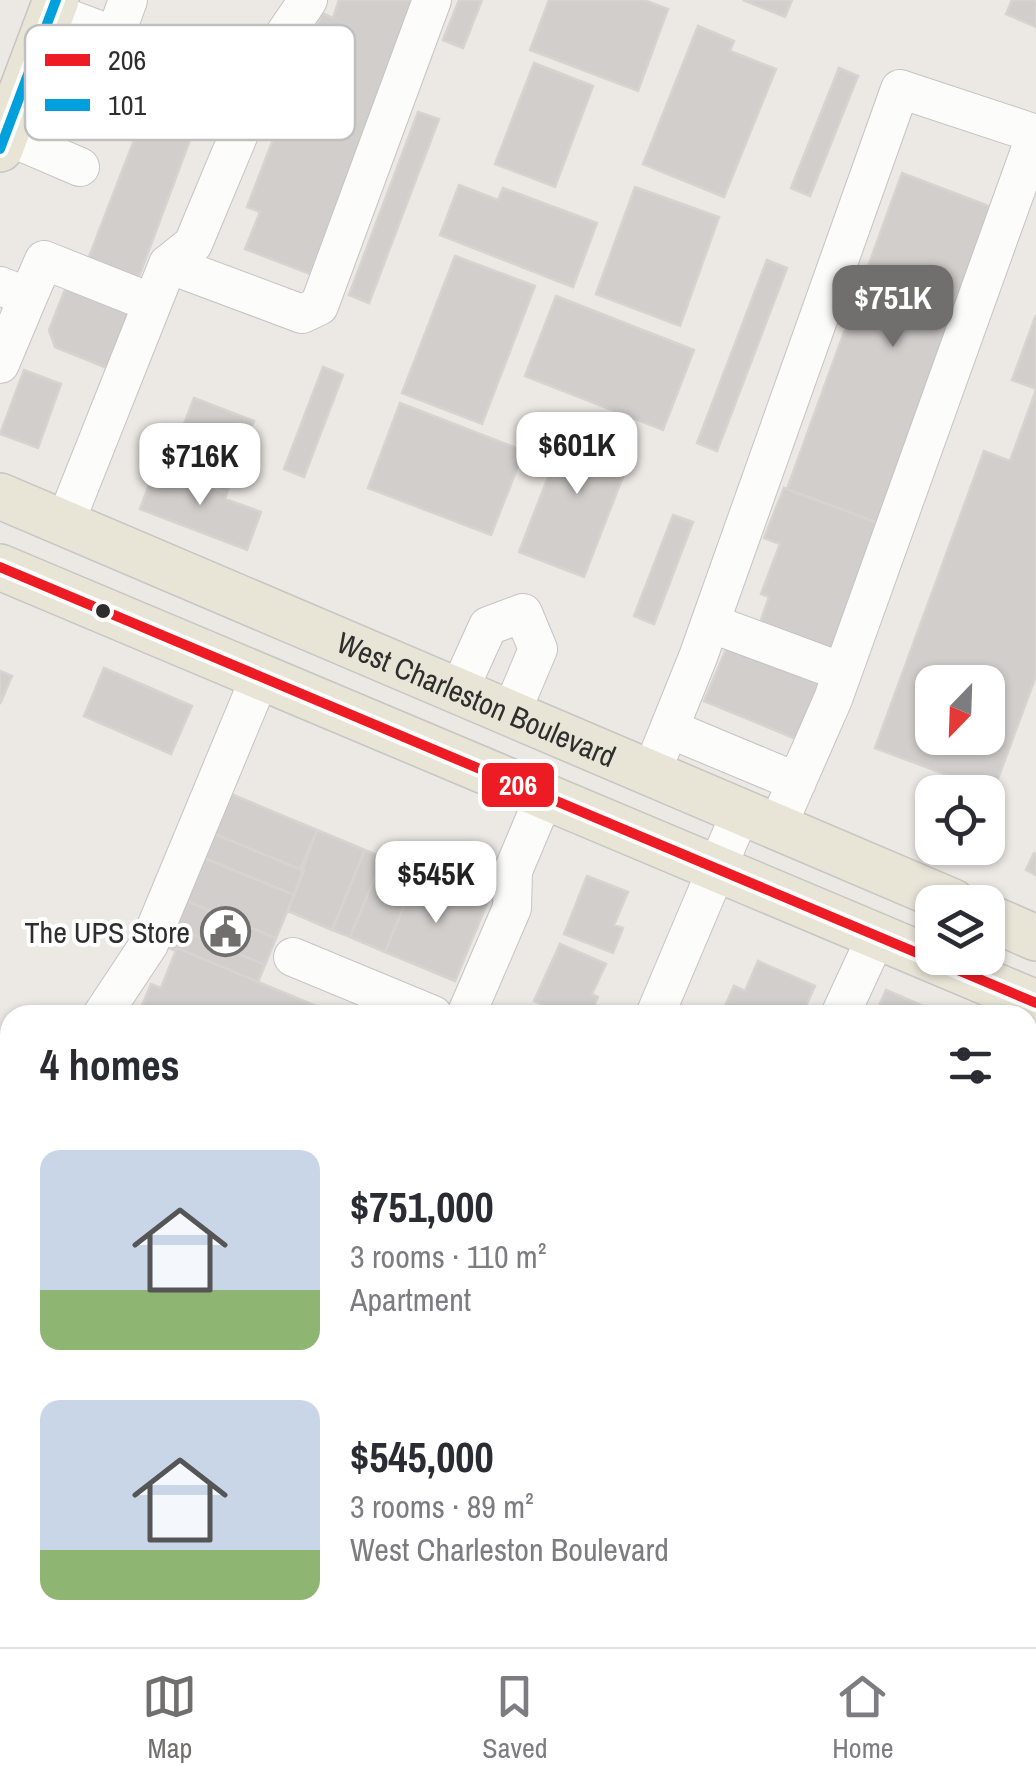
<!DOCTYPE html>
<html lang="en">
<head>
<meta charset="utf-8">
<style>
	:root { --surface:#fff; --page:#f7f7f7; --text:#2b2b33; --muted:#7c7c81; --line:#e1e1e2; --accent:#706f6e }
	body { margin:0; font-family:"Archivo Narrow",sans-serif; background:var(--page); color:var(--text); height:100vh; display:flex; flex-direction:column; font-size:38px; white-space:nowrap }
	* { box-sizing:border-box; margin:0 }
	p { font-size:32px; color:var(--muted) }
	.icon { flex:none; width:55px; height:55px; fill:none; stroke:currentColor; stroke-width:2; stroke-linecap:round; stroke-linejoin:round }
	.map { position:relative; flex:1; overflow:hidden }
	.panel { position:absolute; left:0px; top:1005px; width:1038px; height:642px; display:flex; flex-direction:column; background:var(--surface); border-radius:30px 30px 0 0; box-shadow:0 2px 8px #0004 }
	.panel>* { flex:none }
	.needle { width:65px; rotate:203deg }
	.fabs { position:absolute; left:915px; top:665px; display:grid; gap:20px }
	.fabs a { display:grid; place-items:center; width:90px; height:90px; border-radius:20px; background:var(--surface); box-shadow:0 2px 8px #0004; font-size:50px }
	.price { position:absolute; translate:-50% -85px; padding:0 22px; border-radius:20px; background:#fff; color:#222; font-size:32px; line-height:65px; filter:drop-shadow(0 2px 5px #0008) }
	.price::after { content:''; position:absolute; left:50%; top:60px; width:30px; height:22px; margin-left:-15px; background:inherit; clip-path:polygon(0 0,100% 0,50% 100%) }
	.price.active { background:var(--accent); color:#fff }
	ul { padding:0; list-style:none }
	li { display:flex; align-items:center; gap:30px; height:250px; padding:0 40px }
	li span { display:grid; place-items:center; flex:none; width:280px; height:200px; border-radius:20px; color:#555 }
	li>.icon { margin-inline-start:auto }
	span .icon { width:120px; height:120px; fill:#fffc; stroke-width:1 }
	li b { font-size:42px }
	h2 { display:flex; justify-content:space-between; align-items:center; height:120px; padding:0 40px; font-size:42px }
	.menu { display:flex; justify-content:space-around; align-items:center; height:140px; border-top:2px solid var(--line); background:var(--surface); font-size:28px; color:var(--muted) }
	.menu a { display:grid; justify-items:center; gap:5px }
	.menu .active { color:var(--accent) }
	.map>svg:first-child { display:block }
</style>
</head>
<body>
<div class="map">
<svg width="1036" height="1647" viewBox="0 0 1036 1647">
	<rect width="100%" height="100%" fill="#ece8e4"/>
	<!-- building -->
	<path fill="#d1cecb" stroke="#d7d4d0" stroke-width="2.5" fill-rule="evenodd" d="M339,0h77l-106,274 -65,-25 15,-37 -13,-5 75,-194 11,5z
		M459,0h23l-19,48 -20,-8z
		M549,0h95l24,9 -30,82 -108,-41z
		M743,0h49l-7,17z
		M1012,0h24v27l-30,-13z
		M698,26l36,15 -4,10 46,18 -52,128 -81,-33z
		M534,63l59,23 -38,101 -60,-23z
		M839,68l19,8 -48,120 -19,-8z
		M418,112l21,7 -70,184 -20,-8z
		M141,122l49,18 -53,142 -50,-20z
		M902,173l97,37 -113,316 -99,-37z
		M459,185l39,15 5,-12 94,35 -24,64 -133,-52z
		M635,187l84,30 -39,109 -84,-32z
		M455,256l80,30 -53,138 -80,-31z
		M767,260l20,8 -70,183 -20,-8z
		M68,282l63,25 -24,61 -52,-21 -6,-17z
		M556,296l138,54 -31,80 -138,-54z
		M1036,315v74l-24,-9z
		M323,367l20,8 -39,102 -20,-8z
		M24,370l37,14 -23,64 -38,-14z
		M1036,390v286l-43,116 -118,-44 109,-297 26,10zM932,682h56v56h-56z
		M194,398l60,23 -27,72 -61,-23z
		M400,403l124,48 -33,84 -123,-47z
		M571,418l65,25 -52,134 -65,-25z
		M156,466l71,27 -2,6 36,13 -14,38 -107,-41z
		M784,488l102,38 -50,125 -76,-28 9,-26 -8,-3 19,-50 -16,-6z
		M673,515l20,7 -39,102 -20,-8z
		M727,647l96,39 -22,55 -97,-40z
		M104,668l88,38 -21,48 -87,-38z
		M0,671l12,5 -12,28z
		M229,793l88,37 -17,39 -88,-36z
		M317,830l48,20 -33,80 -44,-19z
		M212,833l92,38 -10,24 -92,-38z
		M365,850l18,8 -33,79 -18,-7z
		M1034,853l2,1v21l-10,-5z
		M202,857l92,38 -18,43 -92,-38z
		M383,858l35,14 -33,80 -35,-15z
		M418,872l70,29 -33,80 -70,-29z
		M587,876l41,16 -14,33 9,3 -10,25 -49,-19z
		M184,900l92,38 -11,27 -92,-39z
		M173,926l92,39 -7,17 -81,-34 -1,3 -11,-5z
		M560,944l46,20 -14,30 6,3 -8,18h-25l-31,-14z
		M177,948l81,34 80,33h-200l13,-31 10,4z
		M758,961l57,25 -13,29h-81l13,-29 11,5z
		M886,990l58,25h-69z
		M1028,1140l8,3v66l-8,-3z
		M1028,1222l8,4v55l-7,-3 -1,4z
		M10,1476v42l-10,-4v-13z
		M0,1514l10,4v120h138l-4,9h-144z
		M1028,1596l8,6v18l-8,12z
		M272,1638h53l3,1 -4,8h-56z
		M465,1638h68l-4,9h-57l-9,-4z
		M795,1638h84l3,6 -7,3 -30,-3 -46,3z
		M976,1638h47l-7,9h-27z
		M636,1641l1,6h-31v-2z"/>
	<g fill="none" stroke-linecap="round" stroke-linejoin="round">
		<defs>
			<path id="minor" d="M51,12l64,24 13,-36
				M115,36l141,55
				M5,135l75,32
				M168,264l134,50 17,-8 113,-306
				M0,286l28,11 -28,67
				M28,297l16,-37 108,43
				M65,523l103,-259 25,-20 81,-194 34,-50
				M710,623l132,49
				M459,690l29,-64 35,-13 15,36 -27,64
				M670,729l127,53
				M650,776l48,-119 202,-568 136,45 -203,565 -57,130
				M293,957l140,58
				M102,1015l47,-71 111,-267
				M466,1015l46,-107 1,-37 32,-76
				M655,1015l85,-201
				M840,1015l37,-80
				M0,1264l10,-24
				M1036,1392l-3,8 3,7
				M199,1647l4,-9
				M389,1647l4,-9
				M575,1647l4,-9"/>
			<g id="major">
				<path d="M0,149l56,-149"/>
				<path id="s1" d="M0,496l953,406"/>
				<path d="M0,567l1036,436"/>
				<path d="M988,917l48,21"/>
			</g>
		</defs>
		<!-- minor casing -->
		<use href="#minor" stroke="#c5c4c5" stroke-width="40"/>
		<!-- major casing -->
		<use href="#major" stroke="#c6c5c4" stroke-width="48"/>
		<!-- minor -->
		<use href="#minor" stroke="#fcfcfb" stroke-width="38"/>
		<!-- major -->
		<use href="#major" stroke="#e8e4d6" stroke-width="45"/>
		<defs>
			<path id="bus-1" d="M0,567l1036,436"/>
			<path id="bus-2" d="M0,149l56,-149"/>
		</defs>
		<!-- bus-1 casing -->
		<use href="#bus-1" stroke="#fff" stroke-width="18"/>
		<!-- bus-2 casing -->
		<use href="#bus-2" stroke="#fff" stroke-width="18"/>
		<!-- bus-1 -->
		<use href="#bus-1" stroke="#ed1b24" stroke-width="10"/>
		<!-- bus-2 -->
		<use href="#bus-2" stroke="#00a0dc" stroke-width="10"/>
	</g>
	<!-- icons -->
	<defs>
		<symbol id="civic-ring" viewBox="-11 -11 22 22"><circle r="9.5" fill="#fff" stroke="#706f6e" stroke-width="1.5"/><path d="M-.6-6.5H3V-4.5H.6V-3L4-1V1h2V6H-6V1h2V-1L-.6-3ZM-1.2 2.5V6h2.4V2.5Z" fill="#706f6e"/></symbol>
	</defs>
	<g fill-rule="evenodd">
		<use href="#civic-ring" x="198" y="904" width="55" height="55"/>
	</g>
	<!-- markers -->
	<circle fill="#2e2e2e" stroke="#fff" stroke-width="4" cx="103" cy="611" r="9"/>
	<g text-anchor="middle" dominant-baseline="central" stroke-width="8" stroke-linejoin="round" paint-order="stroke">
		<!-- street labels -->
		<g font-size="30" fill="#2e2e2e" stroke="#fff">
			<text stroke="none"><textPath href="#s1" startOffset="518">West Charleston Boulevard</textPath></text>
		</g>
		<!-- poi labels -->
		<g font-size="30" fill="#2e2e2e" stroke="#fff" text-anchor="end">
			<text x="190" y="932">The UPS Store</text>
		</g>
	</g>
	<!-- legend -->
	<rect x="25" y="25" width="330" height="115" rx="15" fill="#fff" stroke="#c0c0c0" stroke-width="2.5"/>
	<rect x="45" y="54" width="45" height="12" fill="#ed1b24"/>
	<rect x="45" y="99" width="45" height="12" fill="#00a0dc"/>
	<g font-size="28" fill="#2e2e2e">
		<text x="108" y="70">206</text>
		<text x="108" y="115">101</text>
	</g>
	<rect stroke="#fff" stroke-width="4" x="480" y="761" width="76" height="48" rx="10" fill="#ed1b24"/>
	<g font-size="28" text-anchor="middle" font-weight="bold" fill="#fff">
		<text x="518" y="795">206</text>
	</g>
</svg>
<div class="fabs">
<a><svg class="needle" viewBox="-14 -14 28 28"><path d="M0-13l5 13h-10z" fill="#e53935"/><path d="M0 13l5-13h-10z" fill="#7c7c81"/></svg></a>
<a><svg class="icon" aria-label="locate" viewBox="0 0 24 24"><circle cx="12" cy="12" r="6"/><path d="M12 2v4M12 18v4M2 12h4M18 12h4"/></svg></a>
<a><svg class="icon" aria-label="layers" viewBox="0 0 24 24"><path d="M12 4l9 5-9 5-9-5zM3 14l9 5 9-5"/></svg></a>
</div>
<b class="price active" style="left:893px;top:350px">$751K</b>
<b class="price" style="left:577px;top:497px">$601K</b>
<b class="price" style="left:200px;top:508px">$716K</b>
<b class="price" style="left:436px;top:926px">$545K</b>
<section class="panel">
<h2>4 homes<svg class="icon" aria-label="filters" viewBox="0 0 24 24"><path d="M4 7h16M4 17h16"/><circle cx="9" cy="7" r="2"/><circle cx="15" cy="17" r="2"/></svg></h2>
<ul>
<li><span style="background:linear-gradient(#c9d6e8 70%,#8fb573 0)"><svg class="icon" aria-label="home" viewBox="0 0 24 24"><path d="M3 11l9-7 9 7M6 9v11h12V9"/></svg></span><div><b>$751,000</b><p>3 rooms · 110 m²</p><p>Apartment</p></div></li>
<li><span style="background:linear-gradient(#c9d6e8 75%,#8fb573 0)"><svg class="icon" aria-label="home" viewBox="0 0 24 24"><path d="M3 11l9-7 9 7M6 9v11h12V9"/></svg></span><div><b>$545,000</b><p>3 rooms · 89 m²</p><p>West Charleston Boulevard</p></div></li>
</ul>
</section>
</div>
<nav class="menu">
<a class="active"><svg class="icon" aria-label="map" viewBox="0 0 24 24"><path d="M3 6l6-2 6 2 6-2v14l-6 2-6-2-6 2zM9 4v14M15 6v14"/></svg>Map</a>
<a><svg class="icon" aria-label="saved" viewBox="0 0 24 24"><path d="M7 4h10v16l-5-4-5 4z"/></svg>Saved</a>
<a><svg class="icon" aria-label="home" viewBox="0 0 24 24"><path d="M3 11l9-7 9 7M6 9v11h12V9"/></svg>Home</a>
</nav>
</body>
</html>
